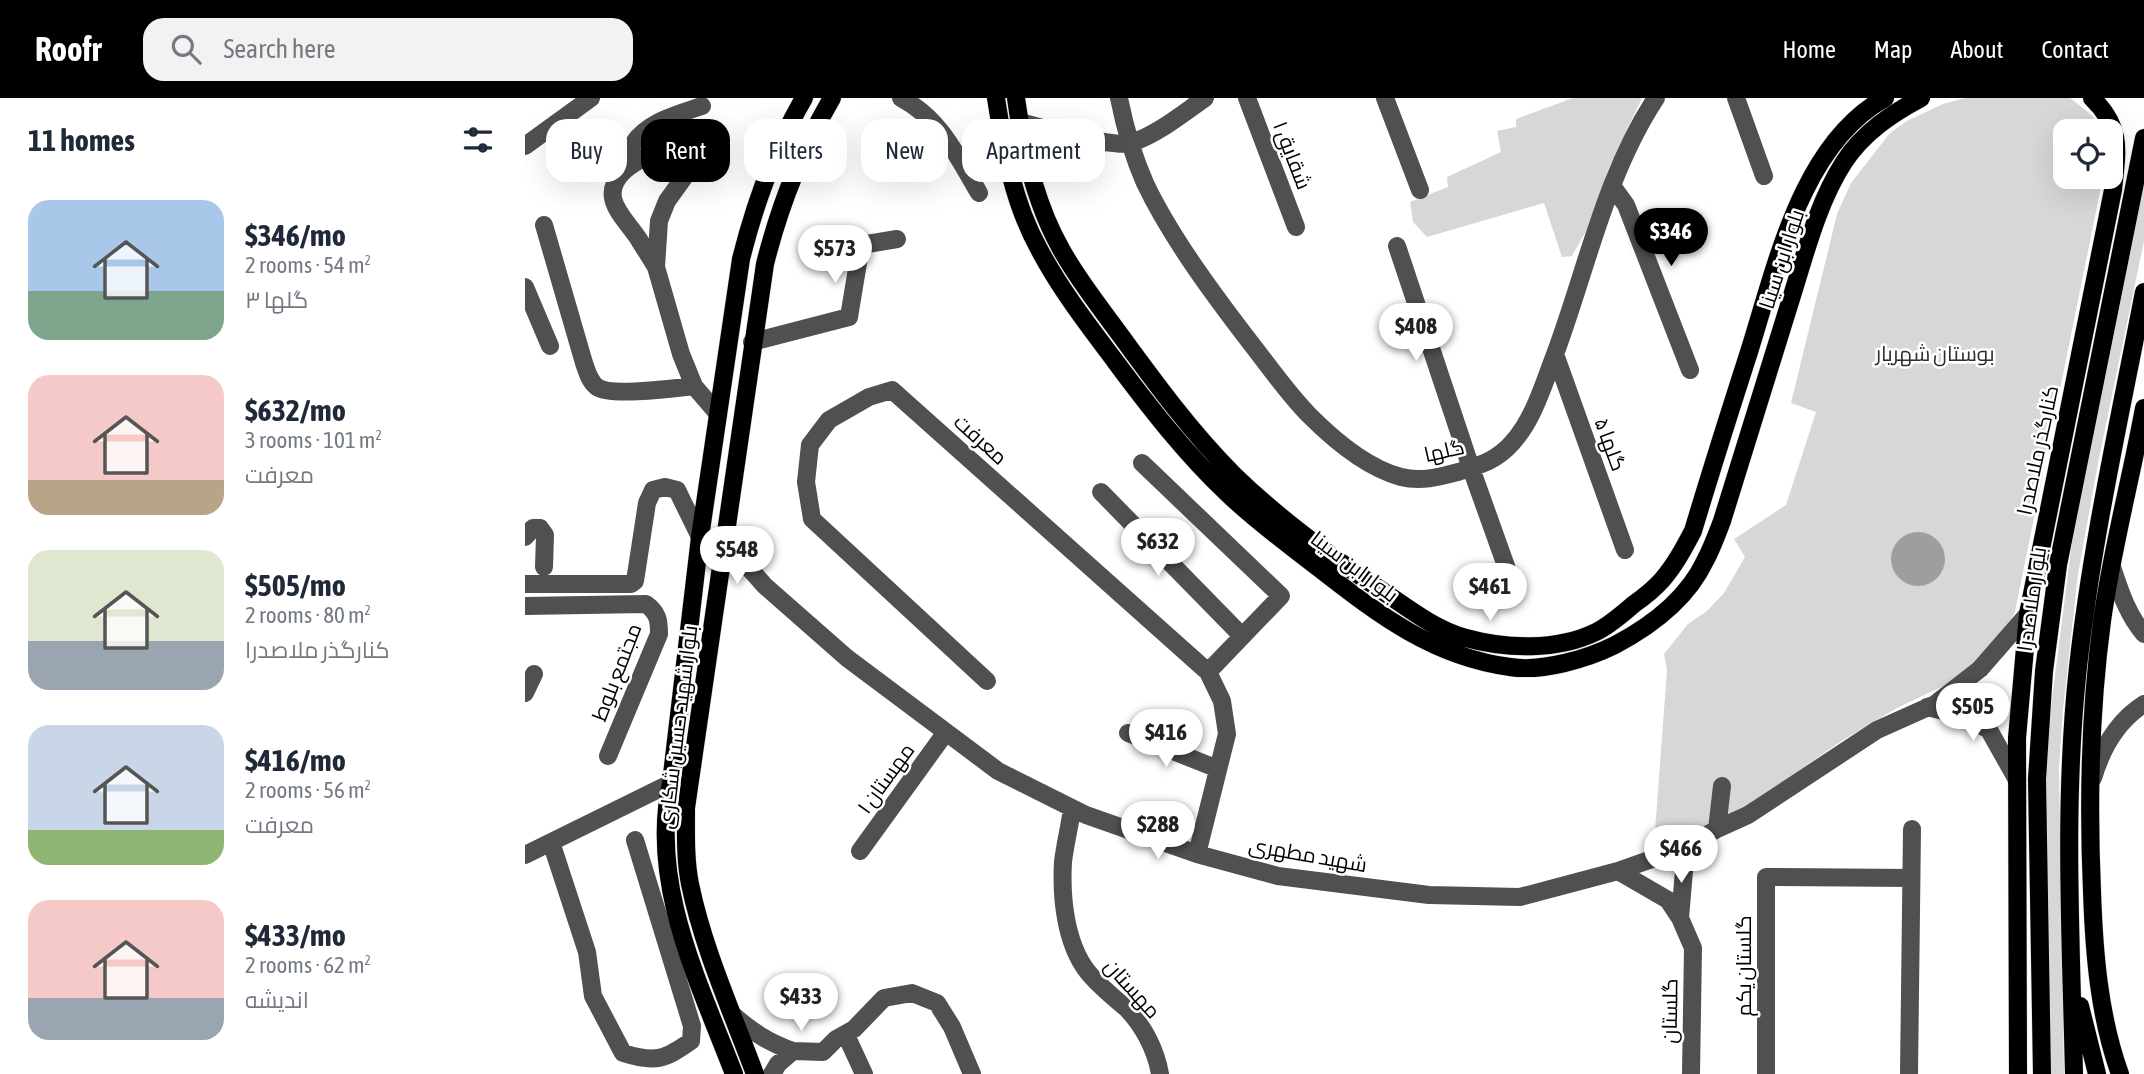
<!DOCTYPE html>
<html lang="en">
<head>
<meta charset="utf-8">
<style>
	:root { --surface:#fff; --page:#f2f2f3; --text:#1f2937; --muted:#747a83; --accent:#000 }
	body { margin:0; font-family:"Asap Condensed",Cairo,sans-serif; background:var(--page); color:var(--text); height:100vh; display:flex; flex-direction:column; font-size:26px; white-space:nowrap }
	* { box-sizing:border-box; margin:0 }
	p { font-size:23px; color:var(--muted) }
	.icon { flex:none; width:38px; height:38px; fill:none; stroke:currentColor; stroke-width:2; stroke-linecap:round; stroke-linejoin:round }
	.map { position:relative; flex:1; overflow:hidden }
	.panel { display:flex; flex-direction:column; background:var(--surface); width:525px }
	.panel>* { flex:none }
	.top-card { position:absolute; left:21px; top:21px; width:665px; height:63px; display:flex; gap:14px }
	.tools { position:absolute; left:1528px; top:21px; display:grid; gap:14px }
	.tools a { display:grid; place-items:center; width:70px; height:70px; border-radius:14px; background:var(--surface); box-shadow:0 7px 28px #0002; font-size:35px }
	.price { position:absolute; translate:-50% -60px; padding:0 16px; border-radius:24px; background:#fff; color:#222; font-size:23px; line-height:46px; filter:drop-shadow(0 2px 4px #0008) }
	.price::after { content:''; position:absolute; left:50%; top:42px; width:21px; height:16px; margin-left:-10px; background:inherit; clip-path:polygon(0 0,100% 0,50% 100%) }
	.price.on { background:var(--accent); color:#fff }
	ul { padding:0; list-style:none }
	li { display:flex; align-items:center; gap:21px; height:175px; padding:0 28px }
	li span { display:grid; place-items:center; flex:none; width:196px; height:140px; border-radius:21px; color:#555 }
	li>.icon { margin-inline-start:auto }
	span .icon { width:84px; height:84px; fill:#fffc; stroke-width:1 }
	li b { font-size:30px }
	h2 { display:flex; justify-content:space-between; align-items:center; height:84px; padding:0 28px; font-size:30px }
	.pill { padding:0 24px; border-radius:21px; background:var(--surface); box-shadow:0 7px 28px #0002; font-size:24px; line-height:63px }
	.pill.on { background:var(--accent); color:#fff }
	header { display:flex; align-items:center; gap:42px; box-sizing:border-box; height:98px; padding:0 35px; background:var(--accent); color:#fff }
	header strong { font-size:33px }
	nav { display:flex; gap:38px; margin-inline-start:auto; font-size:24px }
	.search { width:490px; height:63px; background:var(--page); display:flex; align-items:center; gap:18px; box-sizing:border-box; padding:0 24px; border-radius:21px; color:var(--muted); font-size:26px }
	main { display:flex; flex:1; min-height:0 }
	.map>svg:first-child { display:block }
</style>
</head>
<body>
<header>
<strong>Roofr</strong>
<div class="search"><svg class="icon" aria-label="search" viewBox="0 0 24 24"><circle cx="10" cy="10" r="6"/><path d="M15 15l6 6"/></svg>Search here</div>
<nav><a>Home</a><a>Map</a><a>About</a><a>Contact</a></nav>
</header>
<main>
<section class="panel">
<h2>11 homes<svg class="icon" aria-label="filters" viewBox="0 0 24 24"><path d="M4 7h16M4 17h16"/><circle cx="9" cy="7" r="2"/><circle cx="15" cy="17" r="2"/></svg></h2>
<ul>
<li><span style="background:linear-gradient(#a9c7e8 65%,#7fa58c 0)"><svg class="icon" aria-label="home" viewBox="0 0 24 24"><path d="M3 11l9-7 9 7M6 9v11h12V9"/></svg></span><div><b>$346/mo</b><p>2 rooms · 54 m²</p><p>گلها ۳</p></div></li>
<li><span style="background:linear-gradient(#f6c9c9 75%,#b9a48a 0)"><svg class="icon" aria-label="home" viewBox="0 0 24 24"><path d="M3 11l9-7 9 7M6 9v11h12V9"/></svg></span><div><b>$632/mo</b><p>3 rooms · 101 m²</p><p>معرفت</p></div></li>
<li><span style="background:linear-gradient(#dfe7d0 65%,#9aa5b1 0)"><svg class="icon" aria-label="home" viewBox="0 0 24 24"><path d="M3 11l9-7 9 7M6 9v11h12V9"/></svg></span><div><b>$505/mo</b><p>2 rooms · 80 m²</p><p>کنارگذر ملاصدرا</p></div></li>
<li><span style="background:linear-gradient(#c9d6e8 75%,#8fb573 0)"><svg class="icon" aria-label="home" viewBox="0 0 24 24"><path d="M3 11l9-7 9 7M6 9v11h12V9"/></svg></span><div><b>$416/mo</b><p>2 rooms · 56 m²</p><p>معرفت</p></div></li>
<li><span style="background:linear-gradient(#f6c9c9 70%,#9aa5b1 0)"><svg class="icon" aria-label="home" viewBox="0 0 24 24"><path d="M3 11l9-7 9 7M6 9v11h12V9"/></svg></span><div><b>$433/mo</b><p>2 rooms · 62 m²</p><p>اندیشه</p></div></li>
</ul>
</section>
<div class="map">
<svg width="1619" height="976" viewBox="0 0 1619 976">
	<rect width="100%" height="100%" fill="#fff"/>
	<!-- green -->
	<path fill="#d7d7d7" d="M1048,0h69l-32,67 -24,66 -14,25 -10,1 -18,-54 -117,34 -14,-15 -3,-20 38,-15 -1,-10 54,-25 -4,-21 19,-4v-8z
		M1440,0h105l18,14 9,9 4,10h-36v46h38l-88,435 -8,16 -39,46 -71,34 -57,34 -93,64 -47,22 -46,16 13,-174 -3,-16 24,-30 19,-13 17,-18 21,-36 -11,-18 52,-34 30,-93 -25,-9 46,-189 14,-31 39,-50 17,-12 36,-17z
		M1619,72v71l-45,217 -21,116 -15,135 -4,58 5,307h-13l-7,-238 3,-97 26,-205z"/>
	<!-- water -->
	<path fill="#9e9e9e" d="M1366 461a27 27 0 1 1 54 0a27 27 0 1 1-54 0Z"/>
	<g fill="none" stroke-linecap="round" stroke-linejoin="round">
		<defs>
			<path id="major" d="M471,0c8,52 17,104 43,151 21,40 49,76 76,112 35,47 70,92 112,132 29,28 62,52 93,76 59,46 114,88 190,98 32,5 77,-8 105,-22 36,-19 72,-46 90,-84 7,-13 12,-27 17,-40 22,-73 45,-146 68,-219 15,-47 27,-98 54,-140 19,-29 47,-48 77,-64
				M491,0c7,52 19,105 45,151 17,31 39,58 60,87 35,48 71,97 113,139 45,44 97,82 150,117 25,17 52,38 82,46 40,11 91,13 130,-6 14,-7 26,-18 38,-28 10,-7 20,-15 28,-24 13,-15 22,-32 31,-49 18,-60 37,-120 56,-179 27,-85 52,-208 136,-254
				M1555,908l17,68
				M209,976c-35,-92 -85,-190 -63,-291l29,-246 41,-278c14,-56 34,-111 63,-161
				M230,976c-23,-62 -52,-126 -65,-190 -5,-25 -4,-51 -4,-76l79,-544c15,-60 36,-113 67,-166
				M1493,976l-1,-336 11,-124 85,-424c4,-39 10,-62 -21,-92
				M1517,976l-5,-295 7,-108 14,-106 86,-427
				M1549,976c-3,-135 -11,-272 4,-407 14,-126 42,-250 66,-375
				M1595,976c-21,-58 -26,-122 -28,-183 -4,-90 -2,-181 10,-270 10,-72 29,-142 42,-213"/>
		</defs>
		<!-- major casing -->
		<use href="#major" stroke="#dbdbdb" stroke-width="19"/>
		<!-- minor -->
		<path stroke="#505050" stroke-width="18" d="M376,0c40,21 56,58 78,95
			M594,0c6,30 14,58 26,85 26,55 71,115 108,163 18,23 36,49 57,70 24,24 57,52 91,61 20,5 38,0 57,-5 22,-7 38,-11 54,-29 21,-23 31,-57 42,-86 32,-85 51,-182 102,-259
			M722,0l49,129
			M860,0l35,92
			M1211,0l28,78
			M495,24c22,6 93,26 111,21 27,-9 51,-29 74,-45
			M0,48l66,-48
			M99,73c2,-9 3,-19 9,-27 14,-22 45,-30 69,-38
			M160,78l-18,25 -8,20 -3,46 25,87 13,32 24,28
			M1088,89l13,18 64,165
			M19,127l40,138c3,8 5,18 13,24 13,10 79,1 97,-1
			M872,148l74,222 40,112
			M131,169c-6,-10 -12,-19 -18,-29 -14,-21 -40,-41 -15,-66 13,-13 33,-19 47,-29
			M0,189l25,59
			M227,244l97,-25 12,-72 36,-6
			M1030,256l70,196
			M617,365l139,133 -73,76
			M576,394l141,144
			M0,439l8,-9h7l5,7 -1,32
			M199,442l41,46 82,72 151,113 88,44 111,39 81,22 151,19 91,2 98,-26 68,-24
			M1587,469c8,24 15,47 32,67
			M0,486h106l4,-3 12,-78 6,-13 12,-3 12,3 23,47
			M0,508l121,-2c12,9 13,16 13,30l-51,122
			M462,583l-175,-162 -6,-37 4,-37 19,-25 40,-23 23,-7 316,282 14,29 5,33 -30,120
			M0,595l9,-19
			M1402,609l37,9 25,14 27,48
			M603,635l90,36
			M1568,680c9,-30 24,-57 51,-74
			M547,710c-2,18 -7,36 -9,54 -2,34 2,80 24,109 11,14 25,25 39,37 17,17 30,42 34,66
			M1192,731l5,-43
			M26,744l36,110 6,44 30,57c32,10 41,7 68,-12l1,-15 -57,-186
			M335,753l86,-119
			M0,757l146,-72
			M1093,773l50,29 12,18 13,30 -2,126
			M1155,820l6,-71 31,-18 31,-14 129,-85 58,-26 45,-35 48,-55
			M209,918c19,16 35,27 59,35l-15,13 -6,10
			M321,937l18,39
			M268,953l30,1 13,-13 18,-10 30,-31 28,-5 25,10 15,24 20,47
			M1241,976v-197l145,1
			M1384,976l3,-245"/>
		<!-- major -->
		<use href="#major" stroke="#000" stroke-width="18"/>
	</g>
	<g text-anchor="middle" dominant-baseline="central" stroke-width="5" stroke-linejoin="round" paint-order="stroke">
		<!-- street labels -->
		<g font-size="21" fill="#000" stroke="#fff">
			<text transform="translate(768 57) rotate(69)">شقایق ۱</text>
			<text transform="translate(1256 161) rotate(-72)">بلوار ابن سینا</text>
			<text transform="translate(456 341) rotate(42)">معرفت</text>
			<text transform="translate(1086 346) rotate(70)">گلها ۵</text>
			<text transform="translate(919 352) rotate(-13)">گلها</text>
			<text transform="translate(1512 352) rotate(-78)">کنارگذر ملاصدرا</text>
			<text transform="translate(830 468) rotate(37)">بلوار ابن سینا</text>
			<text transform="translate(1506 501) rotate(-82)">بلوار ملاصدرا</text>
			<text transform="translate(91 574) rotate(-69)">مجتمع بلوط</text>
			<text transform="translate(152 629) rotate(-83)">بلوار شهید حسین شکاری</text>
			<text transform="translate(360 680) rotate(-54)">مهستان ۱</text>
			<text transform="translate(783 756) rotate(10)">شهید مطهری</text>
			<text transform="translate(1218 868) rotate(-90)">گلستان یکم</text>
			<text transform="translate(608 890) rotate(48)">مهستان</text>
			<text transform="translate(1144 913) rotate(-89)">گلستان</text>
		</g>
		<!-- park labels -->
		<g font-size="21" fill="#2e2e2e" stroke="#fff">
			<text x="1410" y="255">بوستان شهریار</text>
		</g>
	</g>
</svg>
<div class="tools">
<a><svg class="icon" aria-label="locate" viewBox="0 0 24 24"><circle cx="12" cy="12" r="6"/><path d="M12 2v4M12 18v4M2 12h4M18 12h4"/></svg></a>
</div>
<b class="price on" style="left:1146px;top:170px">$346</b>
<b class="price" style="left:310px;top:187px">$573</b>
<b class="price" style="left:891px;top:265px">$408</b>
<b class="price" style="left:633px;top:480px">$632</b>
<b class="price" style="left:212px;top:488px">$548</b>
<b class="price" style="left:965px;top:525px">$461</b>
<b class="price" style="left:1448px;top:645px">$505</b>
<b class="price" style="left:641px;top:671px">$416</b>
<b class="price" style="left:633px;top:763px">$288</b>
<b class="price" style="left:1156px;top:787px">$466</b>
<b class="price" style="left:276px;top:935px">$433</b>
<div class="top-card">
<a class="pill">Buy</a>
<a class="pill on">Rent</a>
<a class="pill">Filters</a>
<a class="pill">New</a>
<a class="pill">Apartment</a>
</div>
</div>
</main>
</body>
</html>
